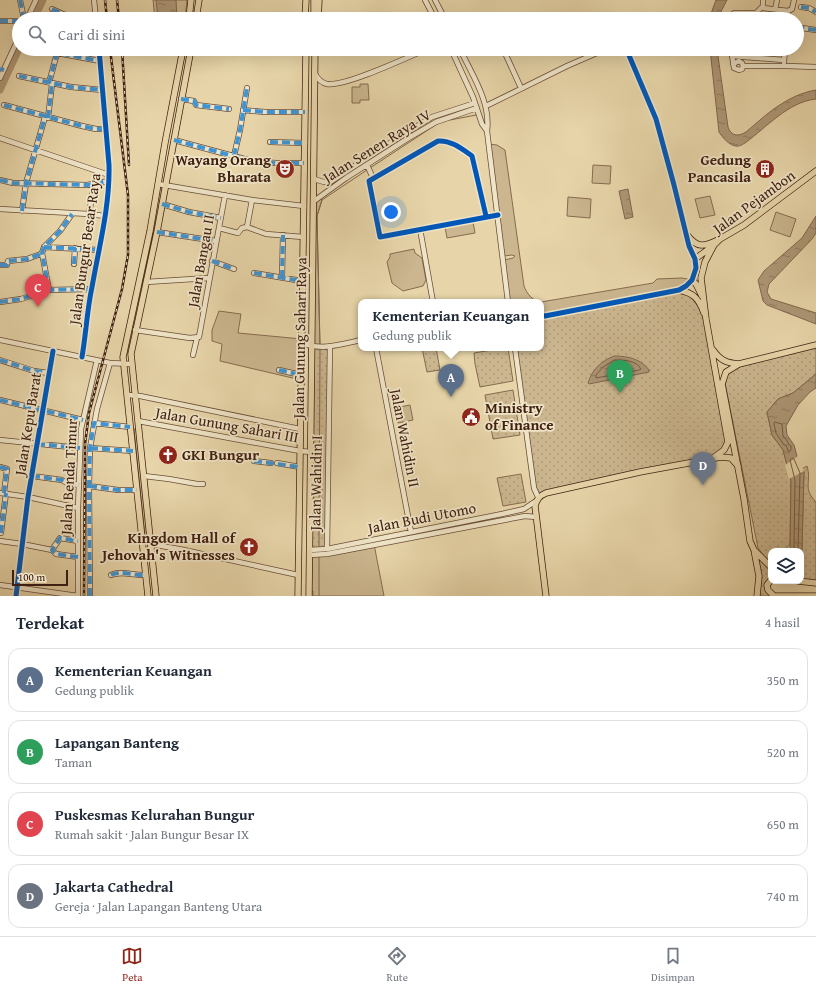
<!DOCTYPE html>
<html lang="id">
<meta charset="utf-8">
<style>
:root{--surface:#fff;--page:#f6f6f7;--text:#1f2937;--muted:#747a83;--line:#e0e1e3;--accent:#8f2418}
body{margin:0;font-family:"Gentium Book Plus",serif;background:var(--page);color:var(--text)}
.controls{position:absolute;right:12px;bottom:12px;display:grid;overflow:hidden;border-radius:8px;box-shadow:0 4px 16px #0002}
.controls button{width:36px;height:36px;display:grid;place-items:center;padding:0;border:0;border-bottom:1px solid var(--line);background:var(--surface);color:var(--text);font:20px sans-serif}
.scale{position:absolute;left:12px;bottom:10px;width:56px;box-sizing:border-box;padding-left:4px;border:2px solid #402012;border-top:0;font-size:11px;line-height:14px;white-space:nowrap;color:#402012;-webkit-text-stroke:3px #efe4c7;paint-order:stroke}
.you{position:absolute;left:391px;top:212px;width:14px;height:14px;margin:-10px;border:3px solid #fff;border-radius:50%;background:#1a73e8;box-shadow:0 0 0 6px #1a73e833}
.badge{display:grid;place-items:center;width:26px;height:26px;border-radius:50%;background:var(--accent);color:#fff;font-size:13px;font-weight:700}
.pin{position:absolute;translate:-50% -33px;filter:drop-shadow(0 1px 2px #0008)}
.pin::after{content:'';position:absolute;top:21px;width:14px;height:12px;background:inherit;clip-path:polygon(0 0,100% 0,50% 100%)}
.popup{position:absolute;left:358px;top:299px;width:186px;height:52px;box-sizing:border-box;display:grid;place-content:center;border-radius:8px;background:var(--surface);filter:drop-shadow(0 1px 3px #0005);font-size:13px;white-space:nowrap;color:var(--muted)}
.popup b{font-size:15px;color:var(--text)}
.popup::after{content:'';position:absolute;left:50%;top:100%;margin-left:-8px;border:8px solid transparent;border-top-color:var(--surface)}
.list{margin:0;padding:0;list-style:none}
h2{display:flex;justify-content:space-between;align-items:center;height:52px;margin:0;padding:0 16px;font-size:17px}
h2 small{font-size:13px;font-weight:400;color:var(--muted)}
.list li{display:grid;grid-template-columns:26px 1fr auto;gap:12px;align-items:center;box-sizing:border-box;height:64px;margin:0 8px 8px;padding:0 8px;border:1px solid var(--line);border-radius:12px}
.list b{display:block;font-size:15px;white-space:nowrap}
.list p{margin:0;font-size:13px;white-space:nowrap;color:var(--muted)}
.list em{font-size:13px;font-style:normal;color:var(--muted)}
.icon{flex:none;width:22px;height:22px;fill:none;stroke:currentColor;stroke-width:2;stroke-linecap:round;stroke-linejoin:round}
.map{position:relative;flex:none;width:816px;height:596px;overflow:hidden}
.search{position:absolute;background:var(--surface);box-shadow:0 4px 16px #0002;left:12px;right:12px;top:12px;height:44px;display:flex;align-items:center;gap:10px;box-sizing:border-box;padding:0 14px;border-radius:22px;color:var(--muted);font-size:15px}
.sheet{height:340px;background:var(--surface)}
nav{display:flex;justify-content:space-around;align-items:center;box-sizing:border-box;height:56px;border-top:1px solid var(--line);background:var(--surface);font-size:11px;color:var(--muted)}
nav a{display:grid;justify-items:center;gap:2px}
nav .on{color:var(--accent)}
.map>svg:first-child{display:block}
.green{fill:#cbb68f;stroke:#866b50}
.park{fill:url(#park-dots);stroke:#866b50}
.water{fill:url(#water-ripples);stroke:#82674e}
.pier{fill:#e7d5a9}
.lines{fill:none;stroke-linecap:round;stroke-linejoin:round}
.shore{stroke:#775c44;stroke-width:1}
.stream{stroke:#82674e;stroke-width:1}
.river{stroke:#ae9776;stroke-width:7}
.minor-casing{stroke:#6a4d38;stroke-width:6}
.major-casing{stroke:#402012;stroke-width:7}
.minor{stroke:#efe4c7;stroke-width:4.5}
.major{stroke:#e7d5a9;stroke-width:5.5}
.rail-casing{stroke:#402012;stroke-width:2.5}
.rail{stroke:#efe4c7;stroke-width:1;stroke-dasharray:3;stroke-linecap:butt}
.quiet{stroke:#3f94d3;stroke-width:4;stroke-dasharray:8 4;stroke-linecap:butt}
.cycleway-casing{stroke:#efe4c7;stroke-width:8}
.cycleway{stroke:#0057b8;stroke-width:5}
.labels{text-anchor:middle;stroke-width:3.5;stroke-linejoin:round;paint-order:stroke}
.street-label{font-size:15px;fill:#402012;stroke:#efe4c7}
.poi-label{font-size:15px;font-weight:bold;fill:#402012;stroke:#efe4c7;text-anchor:end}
</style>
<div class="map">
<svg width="816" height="596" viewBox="0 0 816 596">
<defs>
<pattern id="park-dots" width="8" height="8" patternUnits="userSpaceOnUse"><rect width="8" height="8" fill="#cbb68f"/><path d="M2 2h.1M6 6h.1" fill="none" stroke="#af9c7a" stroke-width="1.8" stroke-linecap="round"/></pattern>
<pattern id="water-ripples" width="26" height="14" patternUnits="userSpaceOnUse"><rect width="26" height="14" fill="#ae9776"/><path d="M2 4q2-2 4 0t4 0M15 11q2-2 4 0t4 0" fill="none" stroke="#8f7b5f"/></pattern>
</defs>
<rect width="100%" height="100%" fill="#e7d5a9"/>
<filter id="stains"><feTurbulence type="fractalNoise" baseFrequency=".005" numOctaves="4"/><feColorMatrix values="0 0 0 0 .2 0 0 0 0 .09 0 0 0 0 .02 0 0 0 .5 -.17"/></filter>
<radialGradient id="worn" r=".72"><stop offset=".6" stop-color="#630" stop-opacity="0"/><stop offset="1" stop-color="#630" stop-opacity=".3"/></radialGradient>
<!-- green -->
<path class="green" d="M153 0H187L185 19H155Z
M360 84H368L369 100H360V103H352V87H360Z
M489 144 497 145 505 150 524 286C527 294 532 300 540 302H508L504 260 513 258 515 256 512 255 504 256Z
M593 165 611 166 610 184 592 183Z
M160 187 163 188 144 286 141 285Z
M320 196 322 200 317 216 320 347 312 346 314 201Z
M710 196 715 215 700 218 695 199Z
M568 197 591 199 590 218 567 216Z
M776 212 796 219 790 237 770 230Z
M473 222 475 233 447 238 445 227Z
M414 249 415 253 422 258 426 280 423 286 403 291 392 283 387 262 390 257V254Z
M682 278 692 280 679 290 541 317V302L653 283 657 279Z
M219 311 241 314 238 333 302 339 301 380 220 361 222 344 212 341V330Z
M410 405 413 420 398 423 395 408Z
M134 429H136L148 537H145Z
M374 544 384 596H313V591H309V555Z"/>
<!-- park -->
<path class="park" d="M679 290 688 292 704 311 727 444 717 455 541 495 536 492 515 348H541V317L545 316Z
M312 346H330L327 549 309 550Z
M422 348H436L440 370 427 372Z
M503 348H508L513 381 480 387 475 364 474 353Z
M816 348V374L793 393 778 399 767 412 772 435 783 450 791 480 790 544 784 551H771V561L769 563 758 548 725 383 727 376 734 368Z
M513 390 520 435 493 439 485 395Z
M807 466C812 482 802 488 816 502V583L801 581 804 472 802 469Z
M521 474 526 502 503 506 497 478Z
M754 550 771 567V580L768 582 772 596H757L759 590Z"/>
<!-- water -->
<path class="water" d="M156 0H176L177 19H158Z
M716 0H727L717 19H709Z
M710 49H717L728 127C731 136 738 137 746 132 767 114 787 95 816 90V99C788 102 767 127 745 143 743 144 739 147 736 146 730 146 722 137 719 132Z
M628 189 633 217 625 219 619 191Z
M816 216V233L812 239 769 284 767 292 771 299 816 313V324L767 305 763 301 758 280 764 271 802 238Z
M614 356C628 356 641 359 649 370V372L589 384 588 383C592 370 601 361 614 356Z
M816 374V388L810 392 798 405 786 426 787 435 794 445 797 456 804 472 802 549 801 557V551H790L791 480 783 450 772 435 767 412 778 399 793 393Z"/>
<!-- pier -->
<path class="pier" d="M798 455 804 471 789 479 785 465 797 457Z"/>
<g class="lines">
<!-- shore -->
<path class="shore" d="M615 360C624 360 636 360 641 369L639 370 596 378V375L603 367Z
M775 422 782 424 783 436 788 442V444L791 446V450L790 451H788L786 445H784L776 433 774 424Z
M794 551 795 480 790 460 792 458 794 459 800 473 798 551"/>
<!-- stream -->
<path class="stream" d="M450 120 476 115
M370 168 437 124
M320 345 317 216 322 200 367 170
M319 547 320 349
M319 596V557"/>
<!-- river -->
<path class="river" d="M34 19 43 0
M0 90 19 49"/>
<defs>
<path id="minor" d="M20 0 24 19
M94 0 96 19
M425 0 435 19
M435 0 445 19
M763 0V8L788 11
M801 7 809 8 816 12
M52 9 74 19
M775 10 777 0
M27 19 36 0
M732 19V15L734 13H756L762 7
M787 19 788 11 792 9 794 0
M0 21H19
M797 31 802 28 816 30
M451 49 473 97 482 124 487 131
M460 49C472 75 491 102 487 131L508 302
M731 49 734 68 739 70 742 69 743 66
M505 53 521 88
M732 56 784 60
M784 62 785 49
M733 64 739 61 742 63 743 66
M743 66H787L816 67
M315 74C318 79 321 83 327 84 345 87 408 57 427 49
M19 76 71 87 102 90
M0 78 19 37
M49 83 57 53 100 61
M181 99 194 101 196 105 229 109
M4 105 82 126 96 129H105
M486 106 567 66 606 49
M243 110 265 112H305
M48 118 52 84
M0 138 109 175
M174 140 252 161 276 163H304
M270 142 305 143
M234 156 240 130 247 88
M367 165 373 178
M314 179 324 182H330L404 134 432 117 475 103
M0 180 13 183 87 185 109 181
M158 184 252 200 304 206
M314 201 346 178 407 139 436 122 477 108
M162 204 189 212 221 218
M0 209 89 214 105 216
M22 211 26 183 45 117
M89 214 94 184
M486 216 472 156C462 149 451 140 438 141L369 181 380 237 498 215
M247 227 252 200
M219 228 238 233 242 228 247 227 266 234 303 237
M420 229 433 302
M157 232 216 241
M44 247 99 250
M212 261 234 269
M74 264 75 248
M0 265H7L8 261 27 259 41 254
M254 273 302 281
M282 278 283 235
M146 282 209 278
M49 290 42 253 44 247 60 231 72 214
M0 302 21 299 49 290 91 289
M541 315 545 316 679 290 686 286 692 280 696 268 695 259 689 246 674 185 656 119 628 53 624 49
M135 330 190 338 199 337 225 195
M0 340 110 363 131 364
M302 343C320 351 342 344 361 340
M376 348 411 532
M515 348 534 488 538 497
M193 355 197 338
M82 357C86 334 87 310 92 287 99 247 110 206 109 165L99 49
M0 360 34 371 49 373
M279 370 301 375
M127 395 140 396 300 429
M0 400 83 420
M138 421 300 451 311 452
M94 423 130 427
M0 440 80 448
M90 448 133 451
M254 461 271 463
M277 463 300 467
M0 467 7 469 4 493
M32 476 62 480 67 483 79 485
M144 476 169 479 197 484H203
M89 486 118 490H137
M0 493 28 497 78 508
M1 533 6 493
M0 541 22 544 52 550 56 554 78 557
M151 544 184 550 298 575
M327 549 330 346
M52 550 60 538 78 541
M309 550 327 549 502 514 524 509 536 501
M309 555 327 554 525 516 536 517
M111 575C121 570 134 576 146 575
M0 585 78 596
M16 596 28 497 53 351
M78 596V508L81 429 97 360
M90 596 89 486 90 448 97 409 110 363"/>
<path id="major" d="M314 0V19
M189 19 191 0
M196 19 199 0
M305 19 306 0
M318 19 319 0
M687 235C697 248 704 247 718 240
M695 259 713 246
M692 280 696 284 702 296
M679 290C694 293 699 299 704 313
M713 350C720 360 726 363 739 364L816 345
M739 364 726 372 722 384 744 499 750 541 754 550 759 576 757 596
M713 458 724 450 728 442 706 319 701 278 705 262 714 245 720 239 744 225 816 171
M754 550 771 567
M771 580 767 585 768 590 774 596
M798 581 816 583
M148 596 123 357 150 231 165 143 183 49
M156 596 131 354 157 232 191 49
M298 596 306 49
M309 596 315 49
M546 596 535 506C537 499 539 496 546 493L640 472 721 457 731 458 738 466
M772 596H816"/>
</defs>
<!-- minor casing -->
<use href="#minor" class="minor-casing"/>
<!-- major casing -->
<use href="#major" class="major-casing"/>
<!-- minor -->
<use href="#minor" class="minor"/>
<!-- major -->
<use href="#major" class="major"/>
<defs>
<path id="rail" d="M105 0 107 19
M117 0 119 19
M122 49 129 165
M84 596 85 444 89 413 122 289 128 255V195L110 49"/>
</defs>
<!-- rail casing -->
<use href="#rail" class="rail-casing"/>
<!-- rail -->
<use href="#rail" class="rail"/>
<!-- quiet -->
<path class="quiet" d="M20 0 24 19
M801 7 809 8 816 12
M52 9 74 19
M0 21H19
M797 31 802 28 816 30
M0 69 4 70
M19 76 71 87 102 90
M49 83 57 53 100 61
M181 99 194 101 196 105 229 109
M4 105 82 126 96 129H105
M243 110 265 112H305
M48 118 52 84
M174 140 252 161 276 163H304
M270 142 305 143
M234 156 240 130 247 88
M0 180 13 183 87 185 109 181
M162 204 189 212 221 218
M22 211 26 183 45 117
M89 214 94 184
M157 232 216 241
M44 247 99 250
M212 261 234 269
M74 264 75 248
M0 265H7L8 261 27 259 41 254
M254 273 302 281
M282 278 283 235
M49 290 42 253 44 247 60 231 72 214
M0 302 21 299 49 290 91 289
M0 360 34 371 49 373
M279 370 301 375
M0 400 83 420
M37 444 80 448
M90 448 133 451
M254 461 300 467
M0 467 7 469 4 493
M32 476 62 480 67 483 79 485
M89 486 118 490H137
M1 533 6 493
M78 557 56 554 52 550 60 538 78 541
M111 575C121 570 134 576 146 575
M90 596 89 486 90 448 94 423 130 427"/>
<defs>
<path id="cycleway" d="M486 216 472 156C462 149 451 140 438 141L369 181 380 237 498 215
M541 315 545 316 679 290 686 286 692 280 696 268 695 259 689 246 674 185 656 119 628 53 624 49
M82 357C86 334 87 310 92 287 99 247 110 206 109 165L99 49
M16 596 28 497 53 351"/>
</defs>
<!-- cycleway casing -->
<use href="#cycleway" class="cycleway-casing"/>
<!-- cycleway -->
<use href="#cycleway" class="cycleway"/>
</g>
<!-- icons -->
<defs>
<symbol id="theatre-disc" viewBox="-11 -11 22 22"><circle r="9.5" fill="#8f2418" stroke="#efe4c7"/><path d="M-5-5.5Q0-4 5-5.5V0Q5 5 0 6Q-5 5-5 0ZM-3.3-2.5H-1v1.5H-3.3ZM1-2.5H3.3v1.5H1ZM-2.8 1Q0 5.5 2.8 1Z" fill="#fff"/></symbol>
<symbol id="building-disc" viewBox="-11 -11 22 22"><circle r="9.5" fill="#8f2418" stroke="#efe4c7"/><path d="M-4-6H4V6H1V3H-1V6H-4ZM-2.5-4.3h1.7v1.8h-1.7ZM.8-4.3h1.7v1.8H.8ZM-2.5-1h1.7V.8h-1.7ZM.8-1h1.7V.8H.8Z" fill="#fff"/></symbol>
<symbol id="civic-disc" viewBox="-11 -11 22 22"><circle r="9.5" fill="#8f2418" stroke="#efe4c7"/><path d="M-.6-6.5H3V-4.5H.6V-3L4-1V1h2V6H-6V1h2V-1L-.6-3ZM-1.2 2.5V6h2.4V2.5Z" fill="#fff"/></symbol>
<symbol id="church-disc" viewBox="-11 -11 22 22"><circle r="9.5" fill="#8f2418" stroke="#efe4c7"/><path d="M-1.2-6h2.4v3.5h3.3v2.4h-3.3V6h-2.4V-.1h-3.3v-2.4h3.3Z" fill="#fff"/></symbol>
</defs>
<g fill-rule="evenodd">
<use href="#theatre-disc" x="274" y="158" width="22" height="22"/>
<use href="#building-disc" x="754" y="158" width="22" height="22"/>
<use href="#civic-disc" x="460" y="406" width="22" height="22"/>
<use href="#church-disc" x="157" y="444" width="22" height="22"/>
<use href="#church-disc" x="238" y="536" width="22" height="22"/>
</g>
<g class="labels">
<!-- street labels -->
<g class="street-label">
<text transform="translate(377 146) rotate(-32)" y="5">Jalan Senen Raya IV</text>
<text transform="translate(754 202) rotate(-36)" y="5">Jalan Pejambon</text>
<text transform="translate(85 249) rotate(-82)" y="5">Jalan Bungur Besar Raya</text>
<text transform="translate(201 261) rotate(-80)" y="5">Jalan Bangau II</text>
<text transform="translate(300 338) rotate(-89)" y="5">Jalan Gunung Sahari Raya</text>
<text transform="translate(28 424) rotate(-81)" y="5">Jalan Kepu Barat</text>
<text transform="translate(227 425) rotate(10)" y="5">Jalan Gunung Sahari III</text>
<text transform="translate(405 438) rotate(79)" y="5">Jalan Wahidin II</text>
<text transform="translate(69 477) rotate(-87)" y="5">Jalan Benda Timur</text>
<text transform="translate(316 483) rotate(-89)" y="5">Jalan Wahidin I</text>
<text transform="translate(422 518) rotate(-11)" y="5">Jalan Budi Utomo</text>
</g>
<!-- poi labels -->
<g class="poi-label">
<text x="271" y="165">Wayang Orang<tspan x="271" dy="17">Bharata</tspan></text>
<text x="751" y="165">Gedung<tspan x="751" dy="17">Pancasila</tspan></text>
<text x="485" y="413" text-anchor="start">Ministry<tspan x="485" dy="17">of Finance</tspan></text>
<text x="182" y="460" text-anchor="start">GKI Bungur</text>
<text x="235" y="543">Kingdom Hall of<tspan x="235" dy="17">Jehovah's Witnesses</tspan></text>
</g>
</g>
<rect width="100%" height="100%" filter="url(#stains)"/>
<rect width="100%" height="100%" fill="url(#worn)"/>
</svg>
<div class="controls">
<button><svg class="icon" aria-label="layers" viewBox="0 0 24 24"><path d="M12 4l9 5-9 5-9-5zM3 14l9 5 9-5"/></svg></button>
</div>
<div class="scale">100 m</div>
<div class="you"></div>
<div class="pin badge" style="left:451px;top:397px;background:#5c6f8a">A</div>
<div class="popup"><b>Kementerian Keuangan</b>Gedung publik</div>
<div class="pin badge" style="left:620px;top:393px;background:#2e9e5b">B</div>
<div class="pin badge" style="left:38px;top:307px;background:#e0444e">C</div>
<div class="pin badge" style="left:703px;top:485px;background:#6b7280">D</div>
<div class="search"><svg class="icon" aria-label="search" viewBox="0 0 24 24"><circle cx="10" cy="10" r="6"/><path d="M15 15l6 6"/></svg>Cari di sini</div>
</div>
<section class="sheet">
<h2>Terdekat<small>4 hasil</small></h2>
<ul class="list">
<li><span class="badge" style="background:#5c6f8a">A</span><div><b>Kementerian Keuangan</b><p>Gedung publik</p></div><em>350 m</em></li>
<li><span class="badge" style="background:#2e9e5b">B</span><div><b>Lapangan Banteng</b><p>Taman</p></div><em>520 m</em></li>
<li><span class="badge" style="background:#e0444e">C</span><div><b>Puskesmas Kelurahan Bungur</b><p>Rumah sakit · Jalan Bungur Besar IX</p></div><em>650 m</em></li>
<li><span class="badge" style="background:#6b7280">D</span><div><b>Jakarta Cathedral</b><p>Gereja · Jalan Lapangan Banteng Utara</p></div><em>740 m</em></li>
</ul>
</section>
<nav>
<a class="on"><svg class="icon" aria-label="map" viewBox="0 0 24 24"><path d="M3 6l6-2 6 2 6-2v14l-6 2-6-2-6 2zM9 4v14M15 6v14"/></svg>Peta</a>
<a><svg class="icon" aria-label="directions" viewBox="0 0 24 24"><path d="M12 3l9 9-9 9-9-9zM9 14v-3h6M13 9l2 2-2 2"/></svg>Rute</a>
<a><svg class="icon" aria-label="saved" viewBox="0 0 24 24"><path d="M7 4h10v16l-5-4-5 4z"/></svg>Disimpan</a>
</nav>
